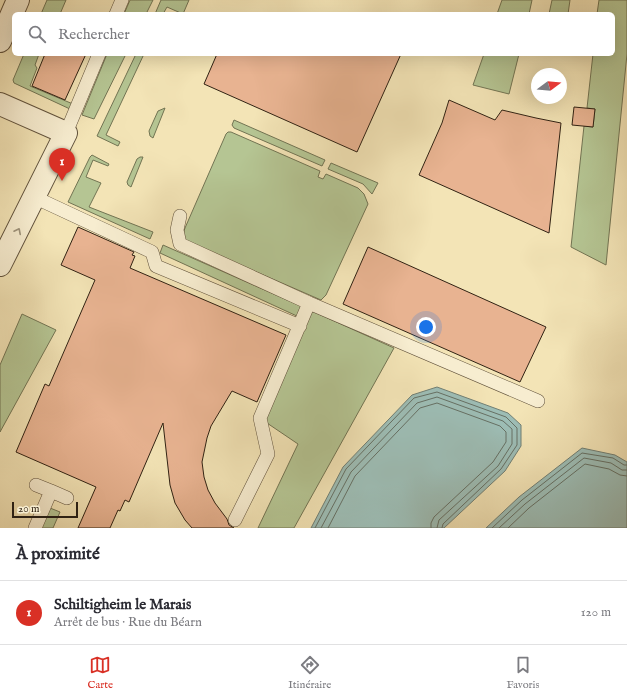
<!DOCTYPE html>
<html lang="fr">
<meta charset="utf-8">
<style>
:root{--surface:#fff;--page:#f7f7f7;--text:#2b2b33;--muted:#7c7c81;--line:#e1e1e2;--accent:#d93025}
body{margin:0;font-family:"IM FELL English",serif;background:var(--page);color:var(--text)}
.compass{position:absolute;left:531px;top:68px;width:36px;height:36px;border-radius:50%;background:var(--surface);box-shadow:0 4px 16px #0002;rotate:74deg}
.scale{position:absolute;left:12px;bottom:10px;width:66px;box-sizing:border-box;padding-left:4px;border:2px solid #302213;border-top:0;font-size:11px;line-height:14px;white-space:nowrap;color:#302213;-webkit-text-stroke:3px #f7edd0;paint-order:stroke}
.you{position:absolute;left:426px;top:327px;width:14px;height:14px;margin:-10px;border:3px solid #fff;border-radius:50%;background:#1a73e8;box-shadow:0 0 0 6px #1a73e833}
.badge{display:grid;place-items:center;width:26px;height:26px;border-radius:50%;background:var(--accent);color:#fff;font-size:13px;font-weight:700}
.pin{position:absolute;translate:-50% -33px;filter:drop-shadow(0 1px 2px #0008)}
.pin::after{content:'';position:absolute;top:21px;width:14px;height:12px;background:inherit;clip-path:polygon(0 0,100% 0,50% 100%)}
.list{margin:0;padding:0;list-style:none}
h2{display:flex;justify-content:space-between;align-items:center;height:52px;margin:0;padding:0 16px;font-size:17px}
h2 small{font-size:13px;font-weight:400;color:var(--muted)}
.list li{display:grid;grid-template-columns:26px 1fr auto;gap:12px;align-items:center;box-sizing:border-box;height:64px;padding:0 16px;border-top:1px solid var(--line)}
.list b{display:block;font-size:15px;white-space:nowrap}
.list p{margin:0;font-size:13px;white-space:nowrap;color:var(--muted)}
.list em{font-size:13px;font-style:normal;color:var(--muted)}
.icon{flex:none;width:22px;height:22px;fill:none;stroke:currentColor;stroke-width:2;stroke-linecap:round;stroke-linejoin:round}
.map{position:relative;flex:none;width:627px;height:528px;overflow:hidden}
.search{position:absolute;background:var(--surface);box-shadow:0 4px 16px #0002;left:12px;right:12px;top:12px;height:44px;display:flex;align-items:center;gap:10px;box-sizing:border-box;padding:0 14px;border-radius:6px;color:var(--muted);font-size:15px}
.sheet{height:116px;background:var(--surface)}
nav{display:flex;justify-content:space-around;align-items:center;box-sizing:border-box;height:56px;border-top:1px solid var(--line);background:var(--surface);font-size:11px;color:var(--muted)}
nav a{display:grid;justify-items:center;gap:2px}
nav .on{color:var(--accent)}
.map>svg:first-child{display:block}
.green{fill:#b5c593;stroke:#727453}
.water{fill:#9dbdb5;stroke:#717f74}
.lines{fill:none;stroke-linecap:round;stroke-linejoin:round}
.shore{stroke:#667064;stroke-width:1}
.building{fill:#e8b391;stroke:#302213}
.lane-casing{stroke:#61523c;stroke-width:14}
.street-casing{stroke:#61523c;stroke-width:24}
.lane{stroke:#f7edd0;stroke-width:13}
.street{stroke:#f7edd0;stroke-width:22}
.oneway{stroke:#9d927b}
</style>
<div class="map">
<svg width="627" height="528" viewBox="0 0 627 528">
<rect width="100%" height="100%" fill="#f3e4b6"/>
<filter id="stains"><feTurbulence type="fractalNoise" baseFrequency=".005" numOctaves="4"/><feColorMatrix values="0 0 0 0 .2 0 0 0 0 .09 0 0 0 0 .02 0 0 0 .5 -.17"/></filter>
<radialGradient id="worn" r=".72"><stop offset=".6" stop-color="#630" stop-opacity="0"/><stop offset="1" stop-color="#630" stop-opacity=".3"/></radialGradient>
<!-- green -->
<path class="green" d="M47 0H66L60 14H41Z
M130 0H153L146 14H124Z
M161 0H189L183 14 167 7 163 14H155Z
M502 0H532L529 14H497Z
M552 0H570L568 14H549Z
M599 0H627V54L606 265 571 247 584 126 593 127 595 109 587 108 593 54H613V14H597Z
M24 54H39L35 65 37 68 30 86 73 104 70 109 14 83 13 80Z
M107 54H126L94 119 82 115Z
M136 54H144L106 135 120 142 118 146 97 136Z
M484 54H519L509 94 473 85Z
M165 108 153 138 150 136 149 131 158 111Z
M234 120 325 160 322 166 234 128 232 125Z
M228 132H231L320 171 318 177 323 179 326 174 358 188 364 194 368 204 326 295 321 300 185 241 183 234 185 228 226 134Z
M92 155 109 164 108 166 93 160 86 177 101 183 89 207 153 232 150 239 68 202 90 157Z
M140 157H143L131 187 128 185 127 182 137 159Z
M331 163 378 183 372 194 363 184 328 169Z
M163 245 303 307 299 317 160 253Z
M312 311 394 348 294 528H258L298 444 264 421Z
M22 314 56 330 0 432V365Z
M50 508 60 512 53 528H41Z"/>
<!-- water -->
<path class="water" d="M437 387 508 413 521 425V446L505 471 444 528H311L343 467 412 395Z
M582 448 615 455 627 462V528H486L519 497Z"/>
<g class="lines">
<!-- shore -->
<path class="shore" d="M315 528 346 469 414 398 437 392 506 417 517 428V445L501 469 443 524 442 528
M321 528 351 472 417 403 437 397 503 421 512 429V444L498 466 439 520 437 528
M328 528 355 476 420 408 437 403 500 426 506 432V442L493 462 434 517 431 523V528
M492 528 522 500 582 453 613 458 624 465H627
M499 528 525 504 584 458 611 463 622 470H627
M508 528 529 508 585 464 609 469 620 475 627 476"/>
</g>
<!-- building -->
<path class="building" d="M45 54H86L65 100 32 86Z
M217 54H401L357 152 204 84Z
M449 100 495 120 502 110 536 118 561 123 549 233 419 175 442 123Z
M574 107 595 109 593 127 572 125Z
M78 227 134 252 132 255 135 256 130 268 286 335 257 402 232 391 211 426 207 438 202 462 204 477 208 490 215 503 227 519 229 525 234 528H192L185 520 175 503 170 485 163 423 129 502 125 500 120 511 118 510 110 528H78L96 487 16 452 45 384 49 386 95 280 61 265Z
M368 247 546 327 520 382 343 304Z"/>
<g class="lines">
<defs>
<path id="lane" d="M116 14 122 0
M66 133 99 54
M34 197 152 252 156 266 300 326
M180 216 177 230 180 244 309 303 260 418 268 454 235 520
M309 303 538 401
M51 491 67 498
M35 528 51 491 36 485"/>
<path id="street" d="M0 41 18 0
M0 104 66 133 0 265"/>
</defs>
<!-- lane casing -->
<use href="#lane" class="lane-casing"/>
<!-- street casing -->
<use href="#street" class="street-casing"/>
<!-- lane -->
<use href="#lane" class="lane"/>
<!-- street -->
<use href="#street" class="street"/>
</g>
<!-- one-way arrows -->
<defs><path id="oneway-chevron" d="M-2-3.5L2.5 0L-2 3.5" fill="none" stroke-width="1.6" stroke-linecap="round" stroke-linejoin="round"/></defs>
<use class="oneway" href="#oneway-chevron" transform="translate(18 231) rotate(-63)"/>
<rect width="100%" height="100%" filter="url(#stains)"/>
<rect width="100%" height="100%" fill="url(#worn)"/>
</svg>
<svg class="compass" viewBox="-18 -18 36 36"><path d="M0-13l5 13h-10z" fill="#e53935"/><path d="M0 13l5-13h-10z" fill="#7c7c81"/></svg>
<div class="scale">20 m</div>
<div class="you"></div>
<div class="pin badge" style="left:62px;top:181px">1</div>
<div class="search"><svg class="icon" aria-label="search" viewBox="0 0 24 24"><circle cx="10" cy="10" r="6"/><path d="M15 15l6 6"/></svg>Rechercher</div>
</div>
<section class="sheet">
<h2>À proximité<small></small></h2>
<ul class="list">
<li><span class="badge">1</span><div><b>Schiltigheim le Marais</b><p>Arrêt de bus · Rue du Béarn</p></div><em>120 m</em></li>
</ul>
</section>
<nav>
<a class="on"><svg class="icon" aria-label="map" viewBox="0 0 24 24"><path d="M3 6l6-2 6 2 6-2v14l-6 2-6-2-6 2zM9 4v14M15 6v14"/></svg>Carte</a>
<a><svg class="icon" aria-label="directions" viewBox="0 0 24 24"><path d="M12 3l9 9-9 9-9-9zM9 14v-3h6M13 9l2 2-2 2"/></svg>Itinéraire</a>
<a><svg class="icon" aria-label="saved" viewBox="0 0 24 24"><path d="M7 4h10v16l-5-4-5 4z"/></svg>Favoris</a>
</nav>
